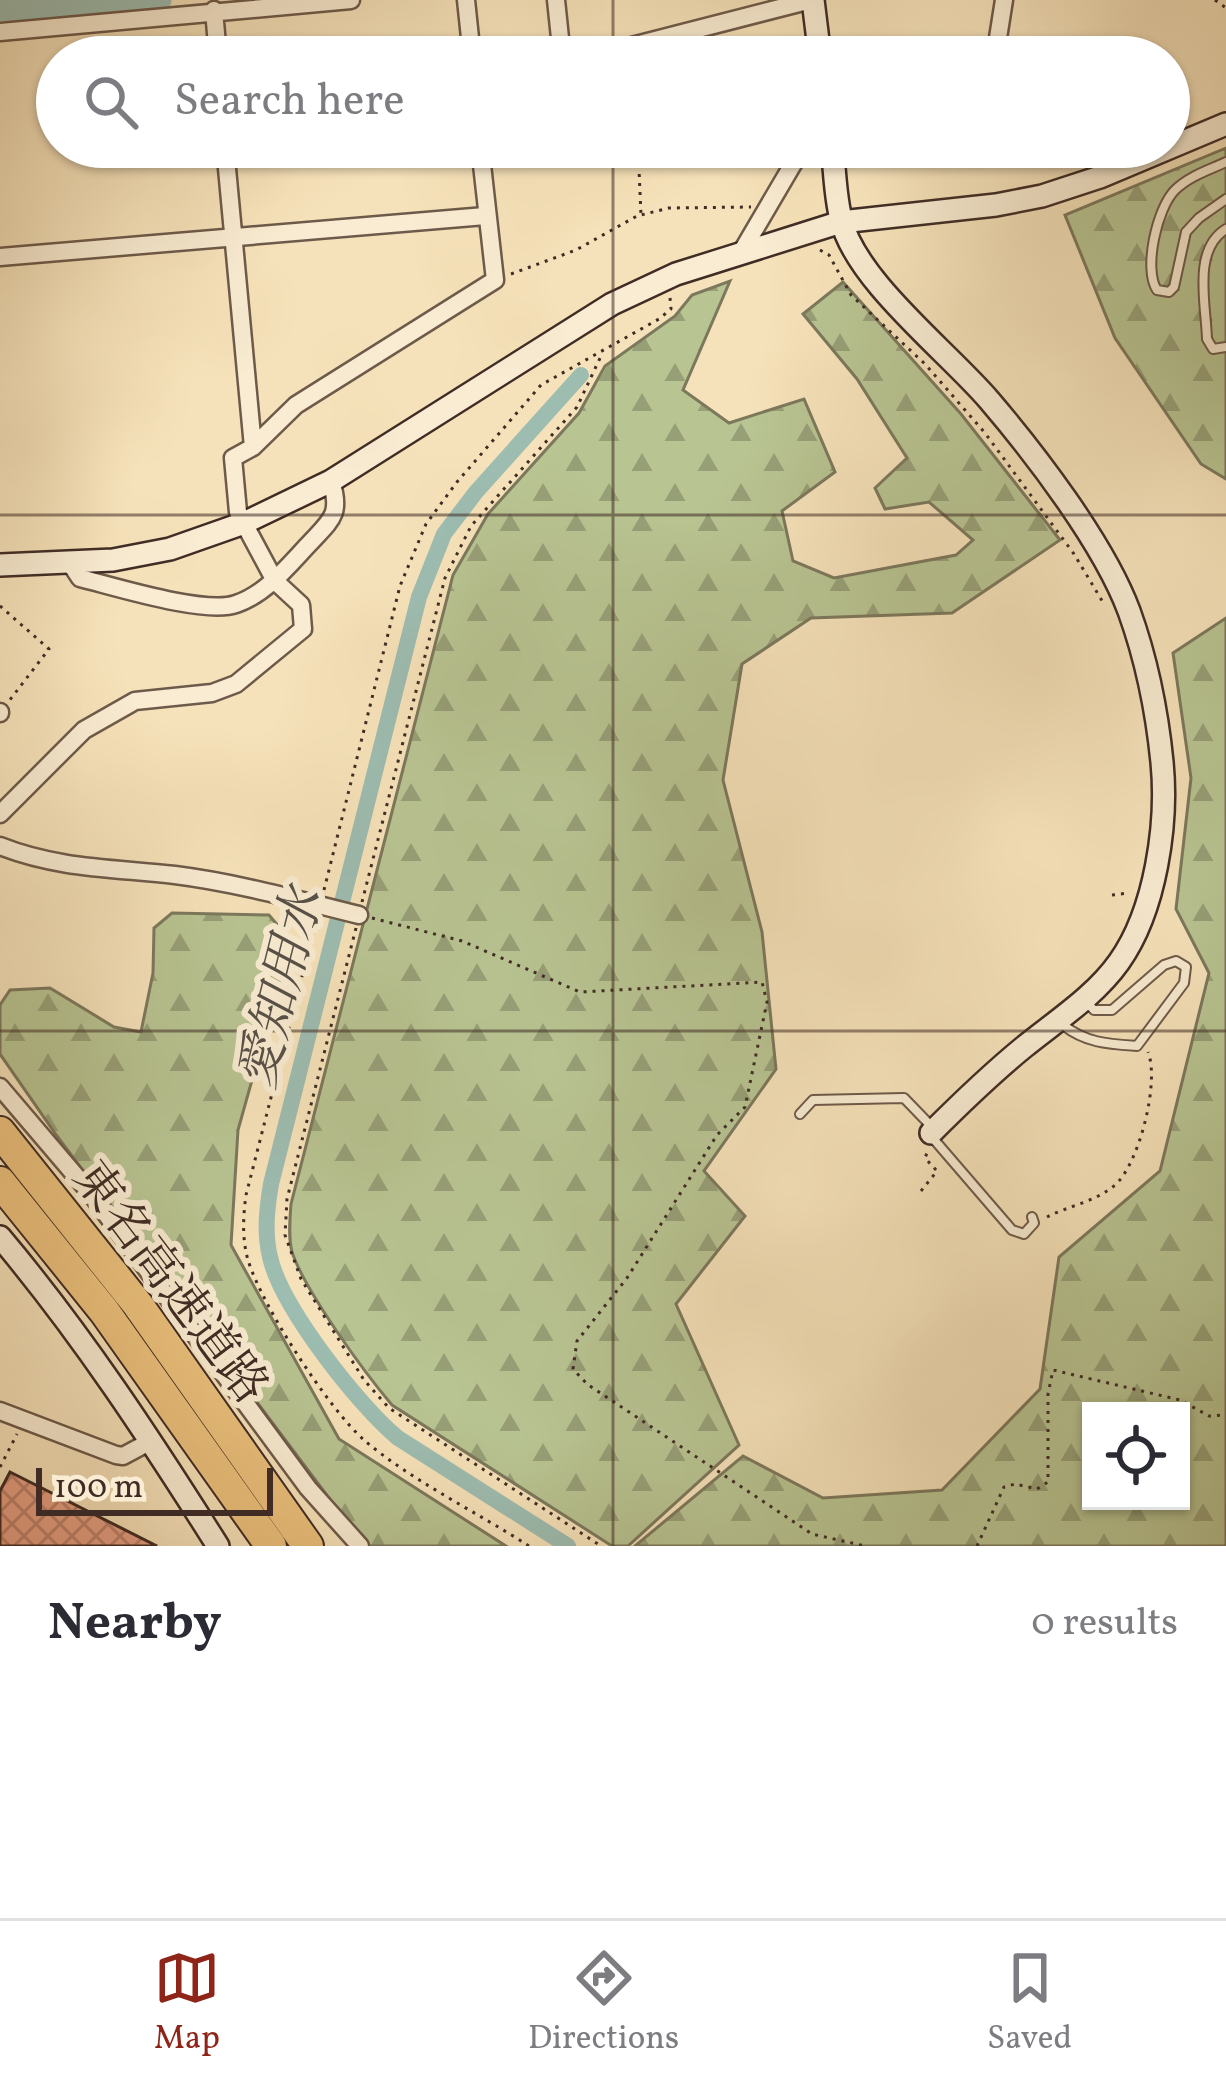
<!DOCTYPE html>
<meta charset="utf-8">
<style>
:root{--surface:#fff;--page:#f7f7f7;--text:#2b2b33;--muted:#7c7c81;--line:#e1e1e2;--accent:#8f2418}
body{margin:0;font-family:Vollkorn,"Noto Serif JP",serif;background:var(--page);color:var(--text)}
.controls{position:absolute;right:36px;bottom:36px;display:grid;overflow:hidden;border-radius:0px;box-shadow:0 3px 9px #0004}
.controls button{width:108px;height:108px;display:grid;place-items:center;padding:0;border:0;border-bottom:3px solid var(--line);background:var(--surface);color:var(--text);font:60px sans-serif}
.scale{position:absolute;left:36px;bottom:30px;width:237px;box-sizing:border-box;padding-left:12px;border:6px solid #402c25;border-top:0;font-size:33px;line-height:42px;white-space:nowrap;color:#402c25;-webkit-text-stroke:9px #f9ecd2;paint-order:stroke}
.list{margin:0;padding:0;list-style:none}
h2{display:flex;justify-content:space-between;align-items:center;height:156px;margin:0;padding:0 48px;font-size:51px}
h2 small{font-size:39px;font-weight:400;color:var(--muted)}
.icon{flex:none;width:66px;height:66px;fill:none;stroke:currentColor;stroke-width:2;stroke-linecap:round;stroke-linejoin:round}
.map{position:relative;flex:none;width:1226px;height:1546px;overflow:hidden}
.search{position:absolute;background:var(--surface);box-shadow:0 3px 9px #0004;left:36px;right:36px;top:36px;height:132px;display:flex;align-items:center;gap:30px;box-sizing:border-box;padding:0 42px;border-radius:66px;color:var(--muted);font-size:45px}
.sheet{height:372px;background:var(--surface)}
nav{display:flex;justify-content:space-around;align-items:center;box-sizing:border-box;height:168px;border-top:3px solid var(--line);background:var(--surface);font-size:33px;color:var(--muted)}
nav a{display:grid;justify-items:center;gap:6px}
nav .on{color:var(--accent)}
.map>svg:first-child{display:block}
.forest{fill:url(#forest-firs);stroke:#7c785c;stroke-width:3;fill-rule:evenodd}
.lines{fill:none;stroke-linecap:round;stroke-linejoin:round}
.canal{stroke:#9dbdb1;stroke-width:16}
.river{stroke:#9dbdb1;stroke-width:27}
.building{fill:url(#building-cross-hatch);stroke:#402c25;stroke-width:3}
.lane-casing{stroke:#6e5a4a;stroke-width:12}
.street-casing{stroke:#6e5a4a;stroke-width:21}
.secondary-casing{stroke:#402c25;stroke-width:26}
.highway-casing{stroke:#402c25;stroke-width:34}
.path{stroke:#402c25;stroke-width:3;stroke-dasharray:3 6;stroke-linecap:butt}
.lane{stroke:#f9ecd2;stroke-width:8}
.street{stroke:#f9ecd2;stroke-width:16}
.secondary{stroke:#f9ecd2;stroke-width:21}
.highway{stroke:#ebc17d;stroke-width:30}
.grid{fill:none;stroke:#402c25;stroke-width:3;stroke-opacity:0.55}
.labels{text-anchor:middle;stroke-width:12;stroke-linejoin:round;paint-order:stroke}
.street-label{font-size:48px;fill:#402c25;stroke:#f9ecd2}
.water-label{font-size:51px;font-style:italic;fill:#575048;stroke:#f9ecd2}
</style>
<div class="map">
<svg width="1226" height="1546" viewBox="0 0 1226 1546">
<defs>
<pattern id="forest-firs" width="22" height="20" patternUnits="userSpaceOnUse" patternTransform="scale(3)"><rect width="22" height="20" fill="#b8c492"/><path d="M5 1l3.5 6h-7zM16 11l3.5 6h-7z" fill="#979f77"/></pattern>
<pattern id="building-cross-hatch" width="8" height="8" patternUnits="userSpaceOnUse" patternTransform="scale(3)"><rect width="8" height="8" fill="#e59f83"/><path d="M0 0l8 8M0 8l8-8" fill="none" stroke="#bb826b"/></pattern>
</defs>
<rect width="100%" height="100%" fill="#f6e2ba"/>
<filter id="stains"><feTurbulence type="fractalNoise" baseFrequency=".00167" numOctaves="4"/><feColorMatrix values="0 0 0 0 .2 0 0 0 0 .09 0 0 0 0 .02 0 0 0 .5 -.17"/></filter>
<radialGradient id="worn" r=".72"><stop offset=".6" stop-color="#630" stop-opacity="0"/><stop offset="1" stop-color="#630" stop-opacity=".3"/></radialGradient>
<!-- forest -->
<path class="forest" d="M1226 148V479L1201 464 1115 338 1065 215Z
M730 281 683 390 729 423 804 399 835 472 782 511 793 561 834 578 956 555 973 540 929 502 885 509 875 488 907 458 857 379 803 314 843 282 961 414 1060 540 952 613 811 618 742 664 723 780 762 932 776 1069 704 1171 745 1216 676 1304 739 1445 628 1546H612L392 1405C364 1372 305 1291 292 1252 288 1237 290 1219 291 1204L453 575 488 514 579 413 605 366 675 316 692 295Z
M1226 618V1546H635L743 1456 823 1498 942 1490 1040 1389 1059 1257 1160 1171 1209 973 1176 909 1191 778 1173 653ZM1181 1411V1501H1091V1411Z
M172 913 269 915 291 941 238 1130 231 1245 339 1439 506 1546H365L57 1136 0 1054V1005L10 990 50 988 114 1027 141 1032 153 973 154 928Z"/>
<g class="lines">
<!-- canal -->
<path class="canal" d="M568 1546 398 1438C359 1406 281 1307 270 1257 264 1232 267 1208 271 1184L419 597 444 534 476 492 581 375"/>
<!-- river -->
<path class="river" d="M0 8 158 0"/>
</g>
<!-- building -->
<path class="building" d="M10 1472 157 1546H0V1491Z"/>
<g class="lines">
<defs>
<path id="lane" d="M1226 162C1209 170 1189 176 1175 190 1157 208 1143 269 1157 290L1169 292 1174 287 1186 232 1199 218 1226 199
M1226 229C1192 250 1206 304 1207 339L1213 349 1226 347
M1063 1025C1086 1043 1108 1044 1137 1046L1184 983 1186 967 1176 961 1164 965 1112 1010H1094L1086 1002
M800 1114 813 1100 904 1098 934 1129
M931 1136 1012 1230 1024 1234 1034 1223 1032 1217"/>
<path id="street" d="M466 0 472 57
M556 0 562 57
M214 10 218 57
M0 32 351 0
M589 57 811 0
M995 57 1004 0
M225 147 253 447
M742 251 803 147
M0 257 485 216
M70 563 80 578C113 586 205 615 236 604 266 594 288 566 308 545 331 520 342 515 331 481
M0 713V712
M0 814 84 730 135 701 212 693 236 684 303 629 301 605 275 581 238 512 233 458 253 447 296 405 495 280 480 147
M0 846C58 869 114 868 175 875 238 883 298 900 359 915
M0 1087 92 1195 308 1488 360 1546
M0 1411 116 1455 123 1456 151 1441"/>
<path id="secondary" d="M813 0 820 57
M832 147C835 171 835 196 841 219 855 280 947 351 989 400 1036 455 1104 544 1129 611 1146 658 1157 712 1162 762 1168 823 1156 910 1119 962 1095 996 1056 1021 1024 1047 991 1074 961 1103 931 1133
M0 565 113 560 170 549 244 523 331 481 612 304 676 274 841 222 996 205 1042 196 1100 177 1226 124
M0 1237C81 1333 151 1440 218 1546"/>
<path id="highway" d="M0 1132 138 1305 308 1546
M0 1182 104 1311 271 1546"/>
</defs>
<!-- lane casing -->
<use href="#lane" class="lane-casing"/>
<!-- street casing -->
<use href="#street" class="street-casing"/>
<!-- secondary casing -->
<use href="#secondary" class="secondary-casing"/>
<!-- highway casing -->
<use href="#highway" class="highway-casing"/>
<!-- path -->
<path class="path" d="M1215 0 1226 8
M638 147 641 215
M896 147 925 157 972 147
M820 250 829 255 851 295 925 364 985 433 1074 554 1104 604
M511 274 576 250 637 216 669 208 751 207
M0 606 49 649 9 701
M324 890 400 586 426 524 457 482 541 385 659 319 671 309 670 298
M1112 895 1129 893
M362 902 445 578 471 526 577 407 601 356
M372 918 462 941 580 992 762 982 767 1002 745 1107 717 1135 627 1278 577 1341 573 1369 587 1384 812 1534 865 1546
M316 922 246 1195C243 1217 242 1239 248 1260 262 1306 328 1408 364 1440 409 1479 478 1513 529 1546
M356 928 287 1199 285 1235 301 1279 364 1380 389 1408 601 1546
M921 1191 937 1171 925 1158 927 1153
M1047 1217C1068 1206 1095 1202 1115 1185 1139 1164 1160 1082 1148 1052
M0 1467 17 1434
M977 1546 1004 1487 1015 1484 1037 1489 1048 1482V1394L1053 1370 1180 1400 1209 1416 1226 1415"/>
<!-- lane -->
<use href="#lane" class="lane"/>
<!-- street -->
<use href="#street" class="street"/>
<!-- secondary -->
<use href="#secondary" class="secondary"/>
<!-- highway -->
<use href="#highway" class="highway"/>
</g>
<!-- grid -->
<path class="grid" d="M613 0V57M613 147V1546M0 515H1226M0 1031H1226"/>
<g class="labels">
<!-- street labels -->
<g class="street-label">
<text transform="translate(172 1281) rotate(53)" y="17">東名高速道路</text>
</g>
<!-- water labels -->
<g class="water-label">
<text transform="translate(279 988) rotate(-76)" y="18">愛知用水</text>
</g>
</g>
<rect width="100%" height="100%" filter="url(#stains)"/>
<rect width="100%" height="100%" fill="url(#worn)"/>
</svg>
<div class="controls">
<button><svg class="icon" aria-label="locate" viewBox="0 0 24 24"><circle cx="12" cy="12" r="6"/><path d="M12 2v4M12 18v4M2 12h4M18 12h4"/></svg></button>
</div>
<div class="scale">100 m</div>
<div class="search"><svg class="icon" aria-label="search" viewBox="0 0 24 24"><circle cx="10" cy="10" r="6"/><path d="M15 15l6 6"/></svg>Search here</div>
</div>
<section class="sheet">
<h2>Nearby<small>0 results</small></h2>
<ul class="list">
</ul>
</section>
<nav>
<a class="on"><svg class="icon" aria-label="map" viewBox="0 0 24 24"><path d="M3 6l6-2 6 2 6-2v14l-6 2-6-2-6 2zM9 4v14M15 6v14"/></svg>Map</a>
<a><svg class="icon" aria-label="directions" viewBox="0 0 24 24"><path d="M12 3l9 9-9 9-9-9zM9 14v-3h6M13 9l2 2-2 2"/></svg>Directions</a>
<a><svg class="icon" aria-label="saved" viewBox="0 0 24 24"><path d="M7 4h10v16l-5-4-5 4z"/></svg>Saved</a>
</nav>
